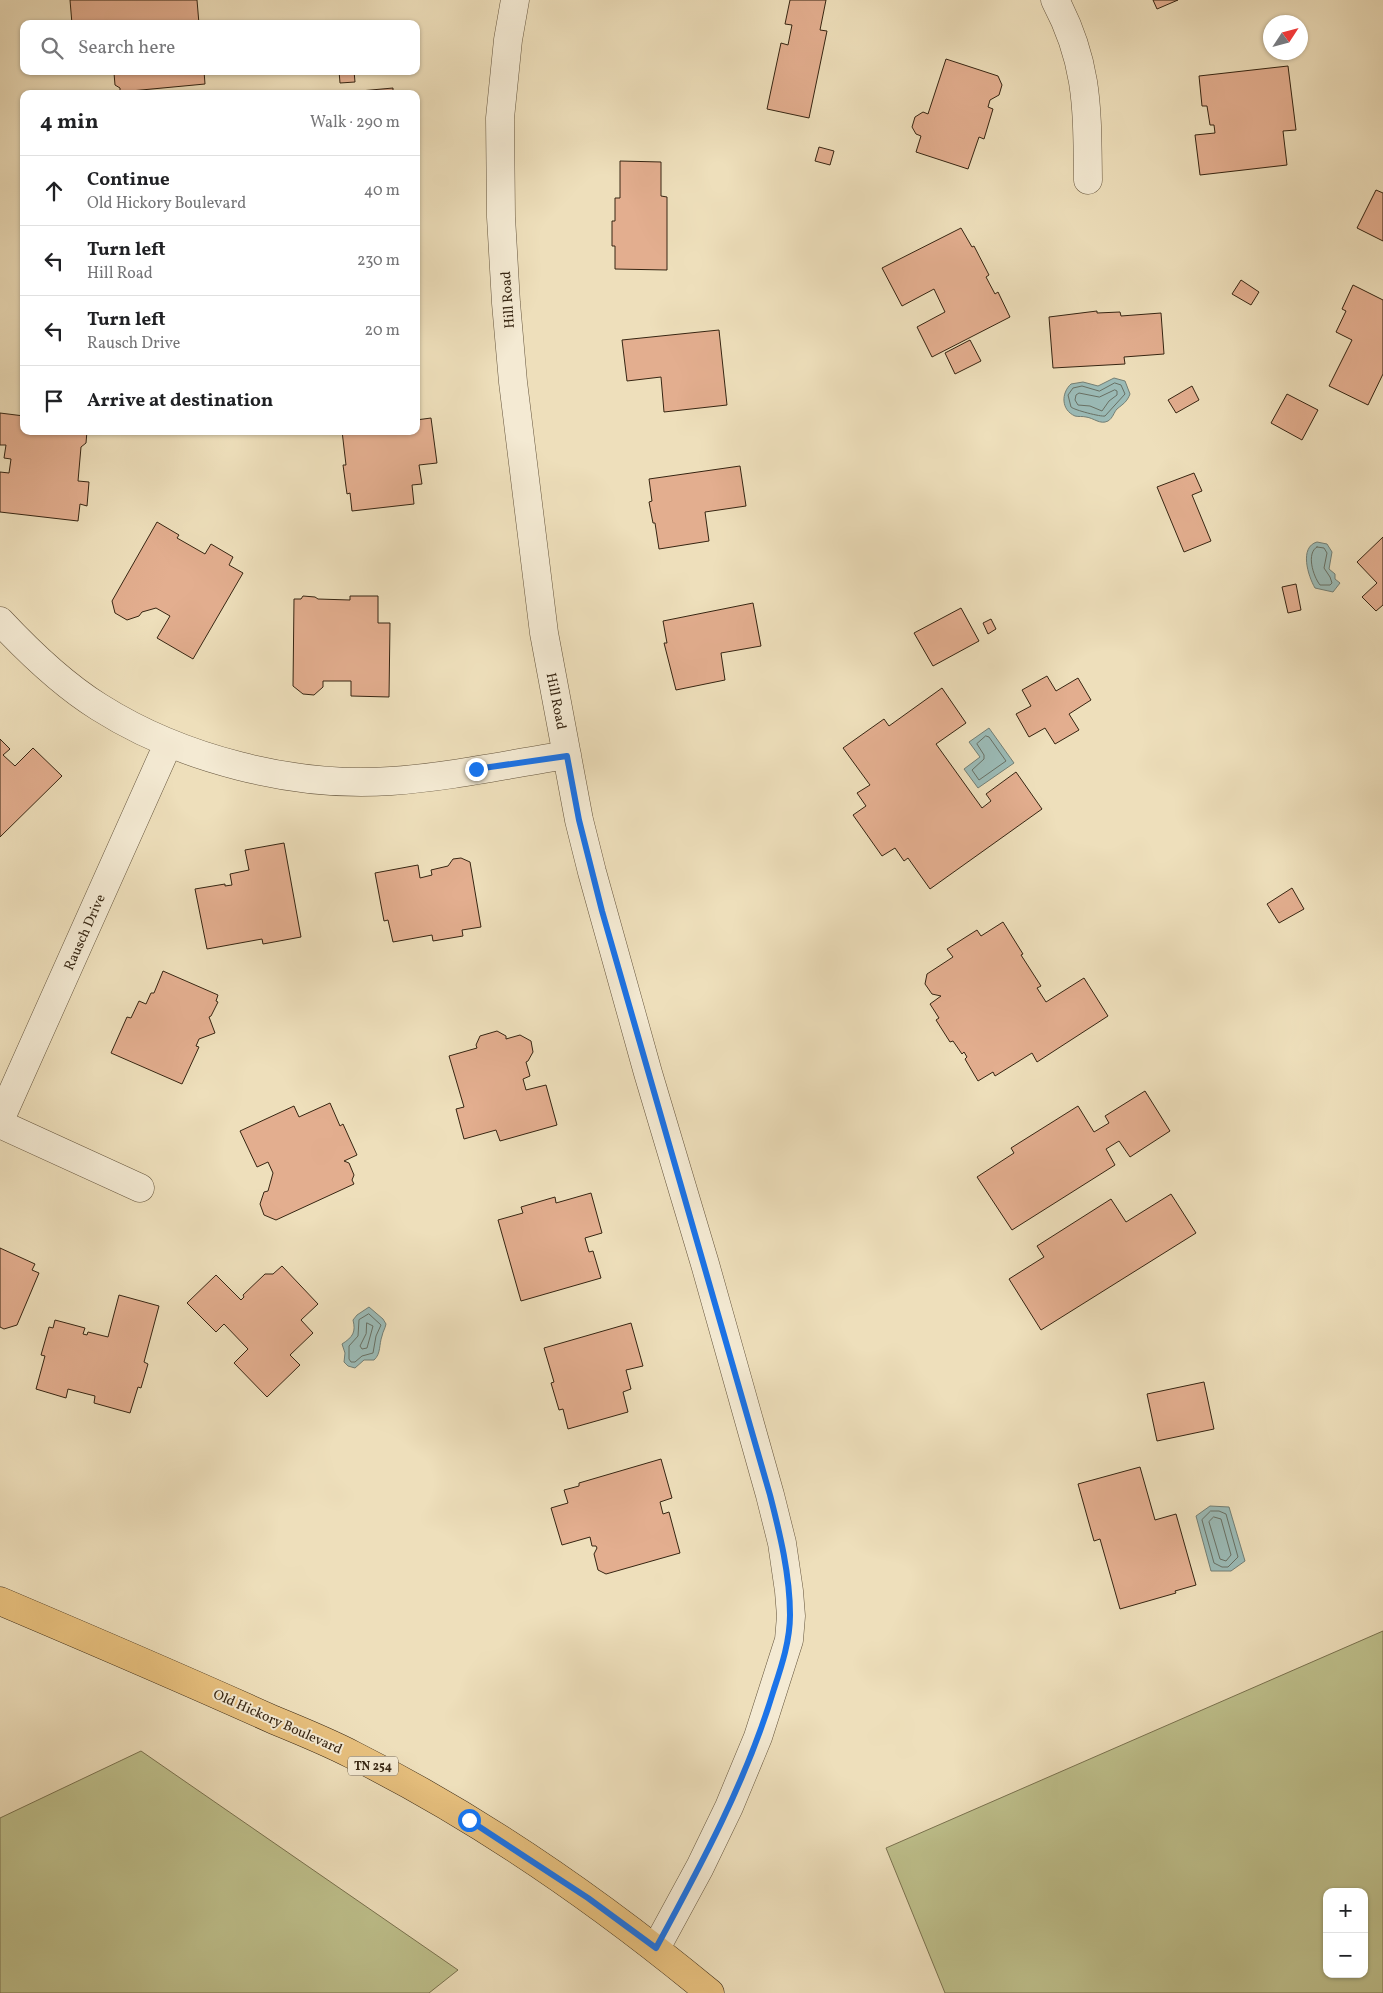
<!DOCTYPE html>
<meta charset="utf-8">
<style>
:root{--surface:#fff;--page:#f6f6f6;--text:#202124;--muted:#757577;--line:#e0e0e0}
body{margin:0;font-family:Vollkorn,serif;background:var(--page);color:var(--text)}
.controls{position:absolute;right:15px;bottom:15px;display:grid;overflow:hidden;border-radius:10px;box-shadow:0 1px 4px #0004}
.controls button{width:45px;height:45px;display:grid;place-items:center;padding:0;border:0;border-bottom:1px solid var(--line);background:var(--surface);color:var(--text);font:25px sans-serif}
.compass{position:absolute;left:1263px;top:15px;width:45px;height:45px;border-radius:50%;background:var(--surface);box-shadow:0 1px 4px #0004;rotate:54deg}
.stop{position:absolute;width:15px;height:15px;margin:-11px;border:4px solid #1a73e8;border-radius:50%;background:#fff}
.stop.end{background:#1a73e8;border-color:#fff;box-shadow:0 1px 5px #0008}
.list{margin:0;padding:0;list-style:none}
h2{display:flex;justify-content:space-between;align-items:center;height:65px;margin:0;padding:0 20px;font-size:21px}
h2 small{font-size:16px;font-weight:400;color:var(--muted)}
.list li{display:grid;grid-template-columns:32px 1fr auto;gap:15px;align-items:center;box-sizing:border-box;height:70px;padding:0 20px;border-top:1px solid var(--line)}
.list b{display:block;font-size:19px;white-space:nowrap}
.list p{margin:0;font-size:16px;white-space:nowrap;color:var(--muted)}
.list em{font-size:16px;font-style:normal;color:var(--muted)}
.icon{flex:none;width:28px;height:28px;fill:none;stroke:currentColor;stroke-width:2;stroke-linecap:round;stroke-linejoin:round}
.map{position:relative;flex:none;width:1383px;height:1993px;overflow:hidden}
.search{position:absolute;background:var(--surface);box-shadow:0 1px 4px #0004;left:20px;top:20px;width:400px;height:55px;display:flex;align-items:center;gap:12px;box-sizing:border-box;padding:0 18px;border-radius:10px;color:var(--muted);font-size:19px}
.panel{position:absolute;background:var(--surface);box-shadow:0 1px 4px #0004;left:20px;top:90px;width:400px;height:345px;border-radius:10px}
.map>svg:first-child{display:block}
.green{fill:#bec08c;stroke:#7a724f;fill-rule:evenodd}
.water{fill:#9bbbb7;stroke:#737f75}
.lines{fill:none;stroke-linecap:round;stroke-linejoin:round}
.shore{stroke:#687064;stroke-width:1}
.building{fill:#e3ae8f;stroke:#362512}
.minor-casing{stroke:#64543c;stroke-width:29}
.major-casing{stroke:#362512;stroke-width:29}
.minor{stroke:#f4ead3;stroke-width:28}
.major{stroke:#e7c07e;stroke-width:28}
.route{stroke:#1a73e8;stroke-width:6}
.labels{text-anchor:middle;stroke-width:4;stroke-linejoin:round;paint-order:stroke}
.shield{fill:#f4ead3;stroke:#6f604c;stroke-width:1}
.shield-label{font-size:12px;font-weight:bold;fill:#362512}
.street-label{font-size:14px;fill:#362512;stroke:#f4ead3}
</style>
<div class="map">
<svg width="1383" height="1993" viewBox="0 0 1383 1993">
<rect width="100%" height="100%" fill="#eedfbb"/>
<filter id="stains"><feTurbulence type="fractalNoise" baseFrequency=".004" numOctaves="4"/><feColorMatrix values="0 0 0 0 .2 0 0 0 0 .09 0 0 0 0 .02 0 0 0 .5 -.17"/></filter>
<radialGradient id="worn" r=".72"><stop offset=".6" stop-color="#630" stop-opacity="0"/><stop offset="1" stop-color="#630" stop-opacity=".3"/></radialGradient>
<!-- green -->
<path class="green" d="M1383 1631V1993H945L886 1848ZM1327 1892H1364V1974H1327Z
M141 1751 458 1970 429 1993H0V1818Z"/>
<!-- water -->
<path class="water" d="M1114 378 1125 381 1130 394C1127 402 1123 404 1117 409 1114 412 1113 418 1108 421 1100 425 1094 418 1086 417 1082 416 1079 417 1075 416 1061 410 1061 393 1071 384L1083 382 1098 386Z
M1317 542 1327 544 1332 552 1329 569 1335 574V579L1340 583 1333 592 1315 588C1308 576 1299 547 1317 542Z
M989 728 1014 763 978 788 964 769 980 757 969 742Z
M369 1307 383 1319 386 1324C385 1329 383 1331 382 1336 379 1344 381 1354 374 1360H364L355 1368 348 1366 344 1362 345 1353 342 1344C353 1337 356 1332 353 1320L357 1315Z
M1210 1506 1229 1507 1245 1561 1231 1571H1211L1196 1516Z"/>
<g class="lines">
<!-- shore -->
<path class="shore" d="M1115 383 1121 385 1125 394 1105 416C1101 417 1074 410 1071 407L1068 395 1073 388 1082 386 1099 391Z
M1115 390 1117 391V395L1109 401 1102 411 1090 406 1078 405 1075 400 1076 395 1079 393 1099 397Z
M1317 547 1324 548 1327 553 1324 568 1330 577 1332 583 1330 585H1320C1313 576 1306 553 1317 547Z
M986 736 989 737 1006 761 979 780 972 770 984 759V755L977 744Z
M369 1314 381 1325 376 1336 373 1353 362 1356 355 1362H351L349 1359V1346L358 1336 359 1320Z
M367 1323 373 1326 367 1348 362 1349 360 1346 366 1334Z
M1211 1511H1219L1226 1514 1238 1557 1228 1567H1222L1214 1563 1202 1520Z
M1214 1517 1221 1519 1231 1555 1226 1561 1220 1559 1209 1522Z"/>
</g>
<!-- building -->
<path class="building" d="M70 0H197L199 24H72Z
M790 0H826L820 30 827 31 809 118 767 109 781 43 788 45 792 25 785 24Z
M1153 0H1178L1157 9Z
M946 59 998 76 1002 85 999 95 990 100 988 107 993 109 984 139 979 137 968 169 916 152 921 136 916 134 912 127 915 117 923 112 928 114Z
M1288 66 1296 130 1283 131 1287 165 1200 175 1195 135 1215 133 1214 125H1210L1207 106H1202L1199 76Z
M116 71H204L205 84 120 92V88L115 85 114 73Z
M339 71H354L355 82 340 83Z
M393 88V94H327Z
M819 147 834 151 830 165 815 161Z
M620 161 661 162V196L667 197V270L615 269V246H612V221H615V198H620Z
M1376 190 1383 193V241L1357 228Z
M961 228 972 247 974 246 989 275 986 277 995 294 998 292 1010 317 932 357 917 327 945 312 934 289 902 306 882 268Z
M1241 280 1259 292 1251 305 1232 294Z
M1353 285 1383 300V374L1368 405 1329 386 1352 340 1336 332 1346 311 1342 309Z
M1097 311V313L1120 312 1121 316 1161 313 1164 354 1124 357 1125 364 1053 368 1049 317Z
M719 330 727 405 664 412 661 377 627 381 622 340Z
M970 340 981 361 955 374 945 353Z
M1192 386 1199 400 1176 413 1168 400Z
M1287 394 1318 410 1302 440 1271 423Z
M0 413 24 416V431H87L86 443 81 447 78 481 89 482 87 506 80 504 78 521 0 512V472L9 473 11 459 4 458 6 445H0Z
M431 418 437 463 419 465 422 484 412 485 414 504 352 511 350 493 347 494 343 465H346L342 431H416V420Z
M740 466 746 506 705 512 709 541 659 549 655 523H653L649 502 652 501 649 479Z
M1194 473 1202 491 1192 495 1211 541 1184 552 1157 487Z
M157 522 179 535 177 538 205 554 211 544 233 557 229 565 243 573 193 659 157 638 170 616 156 608 142 612 139 616 127 620 115 613 112 601Z
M1383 537V605L1376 611 1362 597 1377 583 1357 562Z
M1296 584 1301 610 1288 613 1282 587Z
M303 596 315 597 318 599 350 600V596H378V623H390L389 697 351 696V681H323V687L314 695 303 694 293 686 294 599H301Z
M753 603 761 646 721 653 725 680 676 690 664 643H667L663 621Z
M961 608 979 641 933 666 914 633Z
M991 619 996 629 988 634 983 623Z
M1047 676 1056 691 1078 678 1091 700 1069 714 1079 730 1055 744 1045 728 1029 737 1016 714 1031 706 1022 690Z
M942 688 966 723 936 744 982 808 991 801 986 794 1016 772 1042 809 930 889 908 858 904 861 895 848 882 856 853 815 866 806 857 793 870 785 843 748 884 719 889 726Z
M0 739 10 749 3 755 15 766 33 748 62 776 0 837Z
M284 843 301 937 263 944 262 939 207 949 195 889 225 884V886L232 885 230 874 249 870 245 850Z
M461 858 470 862 481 927 462 930 463 936 433 941 432 935 393 942 388 920 384 921 375 873 418 865 420 878 432 875 431 870 448 866 453 859Z
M1292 888 1304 909 1279 923 1267 904Z
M1003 922 1023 954 1021 955 1041 986 1037 988 1046 1002 1084 978 1108 1016 1037 1062 1032 1053 995 1076 993 1072 978 1081 965 1059 967 1057 964 1052 962 1054 953 1041 950 1042 936 1020 939 1018 930 1004 941 996 932 994 925 984 927 974 953 957 947 949 977 930 981 936Z
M163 971 218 995 216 1001 218 1002 211 1016 209 1017 215 1033 199 1039 196 1046 199 1047 182 1084 111 1053 127 1017 131 1018 139 1001 146 1004 151 993H154Z
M497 1031 506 1036V1039L520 1035 531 1041 533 1052 528 1061 526 1062 530 1076 523 1079 526 1090 546 1085 557 1125 500 1141 496 1130 464 1139 456 1109 464 1107 449 1056 477 1048 476 1045 480 1036Z
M1145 1091 1170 1131 1130 1157 1119 1141 1106 1149 1115 1165 1012 1230 977 1177 1014 1153 1011 1148 1078 1106 1094 1132 1109 1123 1105 1116Z
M330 1103 340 1126 343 1124 357 1155 344 1161 349 1163 354 1175 352 1180 354 1184 276 1220 264 1215 260 1204 264 1192 268 1191 273 1173 268 1162 257 1167 240 1131 294 1106 299 1117Z
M591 1193 602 1233 585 1238 589 1252 593 1251 601 1278 521 1301 498 1220 523 1213 521 1207 555 1197 556 1203Z
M1171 1194 1196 1233 1041 1330 1009 1279 1044 1257 1037 1246 1111 1199 1126 1222Z
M0 1248 35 1264 32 1270 39 1273 17 1325 4 1329 0 1327Z
M282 1266 318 1304 301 1320 313 1333 290 1355 300 1365 267 1397 234 1363 248 1349 224 1324 216 1332 187 1303 216 1275 241 1300 244 1297 243 1295 265 1274H273Z
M119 1295 159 1306 144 1362 148 1364 141 1388 138 1387 130 1413 94 1403 95 1396 68 1389 66 1398 36 1389 45 1356 41 1355 49 1327 53 1328 55 1320 85 1328 83 1334 87 1335 88 1332 108 1337Z
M631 1323 643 1366 626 1370 631 1389 623 1392 628 1412 568 1429 563 1409 559 1410 551 1383 554 1382 544 1348Z
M1204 1382 1214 1429 1157 1441 1147 1394Z
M661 1459 672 1498 660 1502 663 1514 669 1512 680 1553 606 1574 598 1570 594 1554 597 1548 596 1546H592L590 1537 562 1545 551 1508 568 1503 564 1490 579 1486V1483Z
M1140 1467 1155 1520 1176 1514 1196 1585 1175 1591 1176 1593 1120 1609 1100 1539 1094 1541 1078 1484Z"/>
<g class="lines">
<defs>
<path id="minor" d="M515 0 508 40 500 118 501 217 506 303 513 382 544 633 579 820 592 872 648 1073 705 1264 770 1495 782 1543 789 1591 791 1616 789 1640 758 1737 729 1807 700 1867 656 1948
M1055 0C1089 64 1087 110 1088 180
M0 621C30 653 62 684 99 707 181 759 295 788 391 781 450 777 509 764 567 755
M0 1120 168 744
M0 1124 140 1188"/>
<path id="major" d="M0 1601C92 1640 183 1679 274 1720 301 1731 328 1742 353 1755 481 1819 600 1902 710 1993"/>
</defs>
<!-- minor casing -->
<use href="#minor" class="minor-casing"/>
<!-- major casing -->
<use href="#major" class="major-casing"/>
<!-- minor -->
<use href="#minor" class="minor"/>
<!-- major -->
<use href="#major" class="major"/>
</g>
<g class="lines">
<!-- route -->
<path class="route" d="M469 1820 588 1898 656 1948C701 1865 747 1780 774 1689 782 1665 790 1640 790 1615 790 1575 780 1534 770 1495L602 911 579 820 567 756 476 769"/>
</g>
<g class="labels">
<!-- shield labels -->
<rect class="shield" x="348" y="1756.5" width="50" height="19" rx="4"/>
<g class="shield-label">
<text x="373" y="1770">TN 254</text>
</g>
<!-- street labels -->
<g class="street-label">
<text transform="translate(507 300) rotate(-94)" y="5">Hill Road</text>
<text transform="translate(557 701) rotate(79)" y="5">Hill Road</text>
<text transform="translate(84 932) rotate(-66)" y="5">Rausch Drive</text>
<text transform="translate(278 1721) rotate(24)" y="5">Old Hickory Boulevard</text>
</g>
</g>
<rect width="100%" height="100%" filter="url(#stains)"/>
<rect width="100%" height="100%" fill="url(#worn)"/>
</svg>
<div class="controls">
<button>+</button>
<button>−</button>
</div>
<svg class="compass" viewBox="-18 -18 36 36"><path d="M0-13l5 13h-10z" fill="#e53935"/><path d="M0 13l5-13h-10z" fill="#757577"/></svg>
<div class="stop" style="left:469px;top:1820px"></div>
<div class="stop end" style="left:476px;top:769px"></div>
<div class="search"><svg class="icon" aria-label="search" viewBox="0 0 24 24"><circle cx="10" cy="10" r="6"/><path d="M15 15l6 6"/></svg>Search here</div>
<section class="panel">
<h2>4 min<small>Walk · 290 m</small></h2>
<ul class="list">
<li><svg class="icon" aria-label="ahead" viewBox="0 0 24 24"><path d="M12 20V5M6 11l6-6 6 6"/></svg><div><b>Continue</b><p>Old Hickory Boulevard</p></div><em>40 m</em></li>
<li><svg class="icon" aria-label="left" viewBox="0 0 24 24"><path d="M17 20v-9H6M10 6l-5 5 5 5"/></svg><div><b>Turn left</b><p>Hill Road</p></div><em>230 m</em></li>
<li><svg class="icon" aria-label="left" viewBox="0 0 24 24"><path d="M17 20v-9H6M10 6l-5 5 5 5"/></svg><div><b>Turn left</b><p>Rausch Drive</p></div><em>20 m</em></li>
<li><svg class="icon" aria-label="arrive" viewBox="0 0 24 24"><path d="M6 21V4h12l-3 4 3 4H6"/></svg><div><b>Arrive at destination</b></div></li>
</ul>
</section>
</div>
